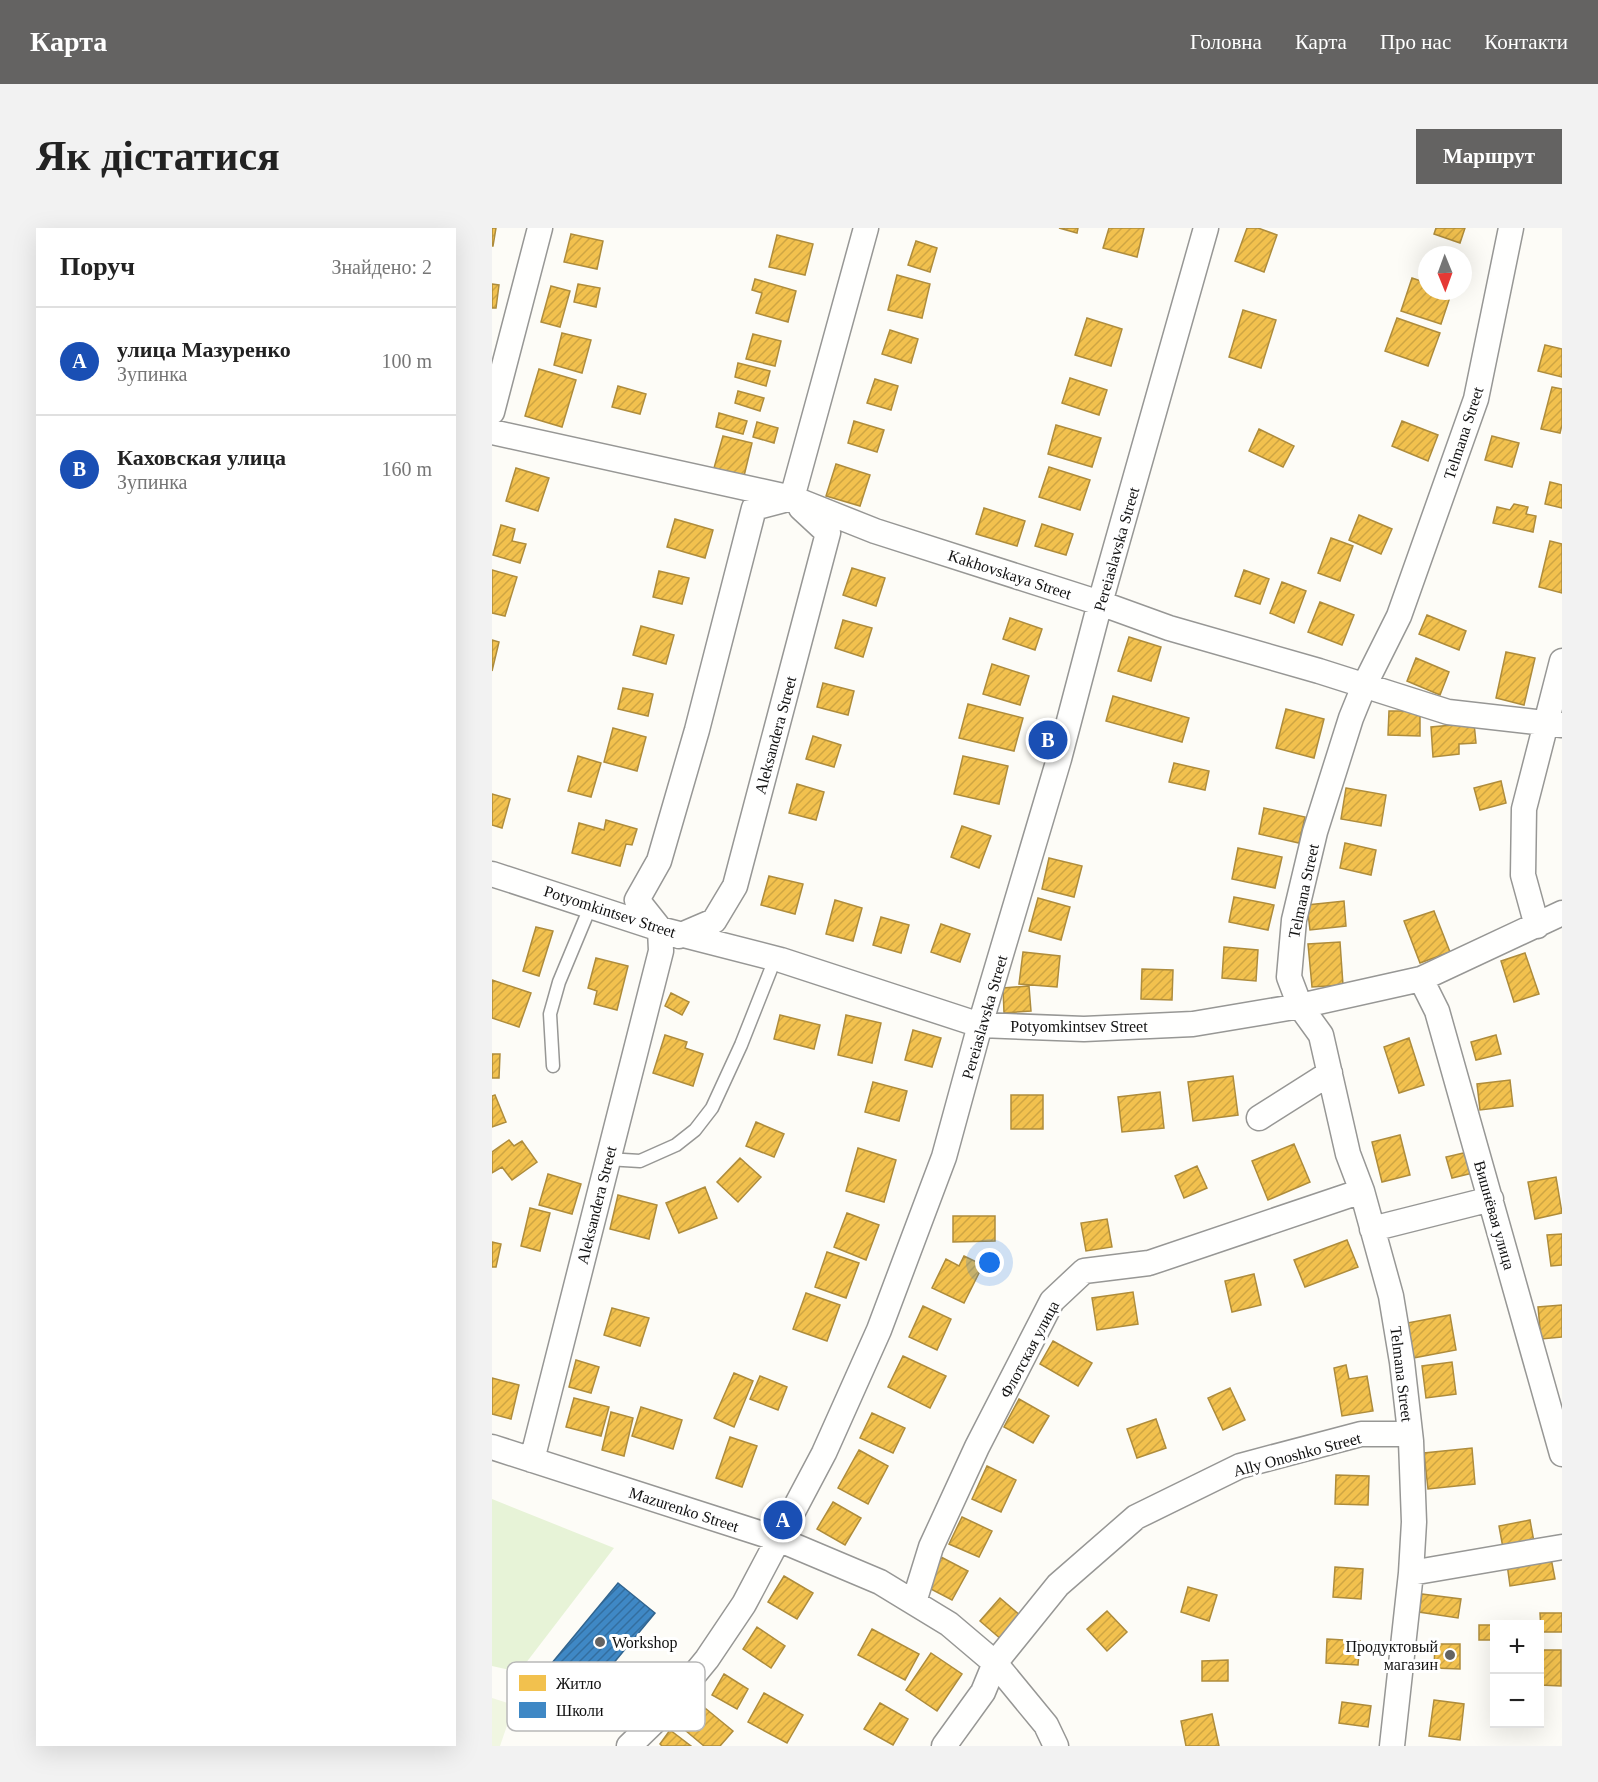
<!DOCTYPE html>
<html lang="uk">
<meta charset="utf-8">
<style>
:root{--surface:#fff;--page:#f2f2f2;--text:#222;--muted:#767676;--line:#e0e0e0;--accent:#646362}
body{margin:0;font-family:"Times New Roman",serif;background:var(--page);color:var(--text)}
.controls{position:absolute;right:18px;bottom:18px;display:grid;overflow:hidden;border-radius:0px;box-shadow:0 6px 24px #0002}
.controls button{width:54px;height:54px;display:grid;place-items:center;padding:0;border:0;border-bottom:2px solid var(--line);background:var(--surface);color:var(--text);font:30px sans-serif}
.compass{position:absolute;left:926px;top:18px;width:54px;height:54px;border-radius:50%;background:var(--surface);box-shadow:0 6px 24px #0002;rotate:179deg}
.you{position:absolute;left:498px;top:1035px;width:21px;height:21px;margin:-15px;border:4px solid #fff;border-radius:50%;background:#1a73e8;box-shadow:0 0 0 9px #1a73e833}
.badge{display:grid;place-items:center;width:39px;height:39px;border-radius:50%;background:var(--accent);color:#fff;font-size:20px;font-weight:700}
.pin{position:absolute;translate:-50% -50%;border:3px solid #fff;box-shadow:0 2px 6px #0006}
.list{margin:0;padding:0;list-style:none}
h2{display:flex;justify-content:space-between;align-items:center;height:78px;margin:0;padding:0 24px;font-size:26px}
h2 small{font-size:20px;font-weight:400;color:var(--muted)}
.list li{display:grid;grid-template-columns:39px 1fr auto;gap:18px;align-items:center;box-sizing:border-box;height:108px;padding:0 24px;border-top:2px solid var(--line)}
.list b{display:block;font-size:22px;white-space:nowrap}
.list p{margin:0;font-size:20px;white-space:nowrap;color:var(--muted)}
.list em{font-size:20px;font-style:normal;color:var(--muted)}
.map{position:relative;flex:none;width:1070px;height:1518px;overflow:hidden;border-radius:0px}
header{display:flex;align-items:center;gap:36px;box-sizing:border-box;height:84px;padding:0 30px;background:var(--accent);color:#fff}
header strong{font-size:28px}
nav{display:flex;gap:33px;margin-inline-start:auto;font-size:21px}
.intro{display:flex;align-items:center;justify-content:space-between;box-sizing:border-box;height:144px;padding:0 36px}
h1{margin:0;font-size:42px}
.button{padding:15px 27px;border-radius:0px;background:var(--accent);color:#fff;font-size:21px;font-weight:700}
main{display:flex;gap:36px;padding:0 36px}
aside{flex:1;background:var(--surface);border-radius:0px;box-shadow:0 6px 24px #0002}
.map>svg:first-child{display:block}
.grass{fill:#e7f3d7}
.pitch{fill:#f0f6e1}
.homes{fill:url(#homes-hatch);stroke:#ae8c3c;stroke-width:1.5}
.schools{fill:url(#schools-hatch);stroke:#31648f;stroke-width:1.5}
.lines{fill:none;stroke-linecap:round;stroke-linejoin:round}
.service-casing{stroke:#979795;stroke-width:15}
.minor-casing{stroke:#979795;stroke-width:27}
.service{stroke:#fffffe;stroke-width:12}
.minor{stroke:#fffffe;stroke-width:24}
.poi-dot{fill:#646362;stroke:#fff;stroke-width:2}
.labels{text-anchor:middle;stroke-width:6;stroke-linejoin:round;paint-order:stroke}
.street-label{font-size:16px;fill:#111;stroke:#fff}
.poi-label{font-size:16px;fill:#111;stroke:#fff;text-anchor:start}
.key{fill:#fff;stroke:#b8b8b8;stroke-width:1.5}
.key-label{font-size:16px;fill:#111}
</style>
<header>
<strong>Карта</strong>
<nav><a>Головна</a><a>Карта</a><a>Про нас</a><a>Контакти</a></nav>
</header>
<div class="intro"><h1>Як дістатися</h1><a class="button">Маршрут</a></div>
<main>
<aside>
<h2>Поруч<small>Знайдено: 2</small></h2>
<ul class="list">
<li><span class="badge" style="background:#1a4fb4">A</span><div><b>улица Мазуренко</b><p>Зупинка</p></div><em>100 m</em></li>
<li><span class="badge" style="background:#1a4fb4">B</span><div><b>Каховская улица</b><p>Зупинка</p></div><em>160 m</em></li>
</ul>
</aside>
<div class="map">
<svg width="1070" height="1518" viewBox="0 0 1070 1518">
<defs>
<pattern id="homes-hatch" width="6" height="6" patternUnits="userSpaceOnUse" patternTransform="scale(1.5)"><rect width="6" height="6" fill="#f2c14e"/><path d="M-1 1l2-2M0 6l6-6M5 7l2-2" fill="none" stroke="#cea543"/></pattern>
<pattern id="schools-hatch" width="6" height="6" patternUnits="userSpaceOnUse" patternTransform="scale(1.5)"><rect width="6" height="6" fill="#3f88c5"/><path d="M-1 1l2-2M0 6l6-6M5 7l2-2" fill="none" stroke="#336e9f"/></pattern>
</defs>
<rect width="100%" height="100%" fill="#fdfcf7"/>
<!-- grass -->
<path class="grass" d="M0 1271 122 1320 27 1444 0 1438Z"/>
<!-- pitch -->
<path class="pitch" d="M0 1470 22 1477 8 1518H0Z"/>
<!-- homes -->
<path class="homes" d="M0 0H4L1 18H0Z
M567 0H586L585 5Z
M617 0H652L645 29 611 20Z
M755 0H766L785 7 772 44 743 33Z
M944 0H973L968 15 942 6Z
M79 6 111 13 105 41 72 34Z
M285 7 321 16 313 47 277 39Z
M424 13 445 20 438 44 416 37Z
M405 47 438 56 430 90 396 82Z
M920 50 935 55V63H960L949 96 909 83Z
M263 51 304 63 296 94 264 85 270 65 260 62Z
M0 56 7 57 4 80H0Z
M86 56 108 60 104 79 82 74Z
M59 58 78 63 68 99 49 94Z
M751 82 784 92 769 140 737 129Z
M595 90 630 101 619 138 583 127Z
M905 90 948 105 936 138 893 123Z
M398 102 426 111 419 135 390 126Z
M70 105 99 112 90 145 62 137Z
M261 106 289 113 283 138 254 131Z
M1053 117 1070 121V149L1046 143Z
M246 135 278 143 274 158 243 149Z
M47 141 84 152 70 199 33 188Z
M578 150 615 162 607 187 570 175Z
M383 151 406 158 399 182 375 175Z
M126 158 154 166 148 186 120 179Z
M1060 159 1070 161V197L1068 205 1049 201Z
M246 163 272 170 268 183 243 175Z
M227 185 255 193 251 206 224 199Z
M362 193 392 202 385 224 356 215Z
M910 193 946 207 936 233 900 218Z
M265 194 286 200 282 215 261 209Z
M564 197 609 210 600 239 556 226Z
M767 201 802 218 791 239 757 223Z
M231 208 260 215 252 248 222 240Z
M1000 208 1027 215 1020 239 993 232Z
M344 236 378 247 368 278 334 268Z
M557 239 598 252 588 282 547 269Z
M24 240 57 250 46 283 14 273Z
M1058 254 1070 257V280L1053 276Z
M1022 276 1036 279 1034 286 1044 288 1041 304 1001 295 1005 279 1018 282Z
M492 280 533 293 525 318 484 306Z
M867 287 900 301 889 326 857 312Z
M183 291 221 302 213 330 175 319Z
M550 296 581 306 574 327 543 318Z
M9 297 23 301 20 313 34 316 28 335 1 327Z
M839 310 861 318 848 353 826 345Z
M1058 313 1070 316V365L1047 359Z
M360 340 393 350 384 378 351 367Z
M0 342 25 349 13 388 0 385Z
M752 342 777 351 768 376 743 368Z
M167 343 197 350 190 376 161 369Z
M790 354 814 363 802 395 778 385Z
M828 374 862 387 850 417 816 404Z
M935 387 974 403 967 422 927 406Z
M518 390 550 401 543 422 511 411Z
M351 392 380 400 371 429 343 420Z
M149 398 182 407 174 436 141 427Z
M637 409 669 419 659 453 626 443Z
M0 412 7 414 0 443Z
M1014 424 1043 430 1032 477 1004 470Z
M924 430 957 444 948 467 915 453Z
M500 436 537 448 528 477 491 466Z
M331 455 362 463 356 487 325 479Z
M131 460 161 466 156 488 126 481Z
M621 468 697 490 690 514 614 493Z
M476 476 531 490 522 523 467 510Z
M794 481 832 491 822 530 784 520Z
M897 483H928V508L896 507Z
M982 495 984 515 967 516V526L941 529 939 499Z
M121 500 154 509 145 543 112 534Z
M321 508 349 517 342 539 314 531Z
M86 528 109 535 99 569 76 563Z
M471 528 516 538 507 576 462 566Z
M682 535 717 543 713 562 677 554Z
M1009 553 1014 575 988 582 982 560Z
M305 556 332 564 324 592 297 585Z
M854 560 894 567 889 598 849 591Z
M0 566 18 571 10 600 0 597Z
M772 580 813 589 807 615 767 606Z
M114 592 145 601 140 617 134 616 128 638 80 625 87 595 112 602Z
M470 598 499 608 487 640 459 629Z
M853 615 884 622 879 647 848 640Z
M746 620 790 629 783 660 740 651Z
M557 630 590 638 582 669 550 661Z
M277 648 311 656 303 686 269 677Z
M742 669 782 677 776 702 737 694Z
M546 670 578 679 569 712 537 703Z
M343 672 370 680 361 713 334 706Z
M852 673 854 698 818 702 815 677Z
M942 683 958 724 928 735 912 693Z
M389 689 417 697 409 725 381 717Z
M449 696 478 706 468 734 439 724Z
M44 699 61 703 47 748 31 743Z
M848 714 851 757 820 759 816 716Z
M732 719 766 722 764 753 730 750Z
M531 724 568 728 565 759 527 756Z
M1033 725 1047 766 1022 774 1009 733Z
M104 730 136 738 125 782 102 776 105 763 96 760Z
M650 741 681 742 680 772 649 771Z
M0 752 39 765 27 799 0 790Z
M537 758 539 783 512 785 511 760Z
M179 765 197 774 190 787 173 778Z
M288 787 328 797 322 821 282 811Z
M354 787 389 795 380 835 346 827Z
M421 802 449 810 440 839 413 832Z
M173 807 195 814 193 820 211 826 201 858 161 845Z
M1004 807 1009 826 984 832 979 814Z
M917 810 932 857 907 865 892 819Z
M0 826H8L7 850H0Z
M741 848 746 887 701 893 696 854Z
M1018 852 1021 878 988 882 985 856Z
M381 854 415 863 407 893 373 884Z
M668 864 672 900 630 904 626 869Z
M3 867 14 894 0 899V868Z
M519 867H551V901H519Z
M264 894 292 906 282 929 254 918Z
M908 907 918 947 890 954 880 914Z
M17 912 22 918 30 913 45 934 20 952 10 939 0 945V924Z
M802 916 818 954 776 972 760 933Z
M366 920 404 932 392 974 354 963Z
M976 924 981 945 960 950 954 929Z
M248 930 269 949 246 974 225 954Z
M705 938 715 960 692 970 683 948Z
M56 946 89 956 80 986 47 977Z
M1064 949 1070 985 1043 991 1036 954Z
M213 959 225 990 187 1005 174 975Z
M126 967 165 977 157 1011 118 1001Z
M38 980 58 985 48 1023 29 1018Z
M355 985 387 997 374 1032 342 1019Z
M461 988H503V1013L461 1014Z
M615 991 620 1019 594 1023 589 995Z
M1070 1006V1037L1059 1038 1055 1007Z
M855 1012 866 1039 813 1059 802 1032Z
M0 1014 9 1016 4 1039H0Z
M335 1024 367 1035 354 1070 323 1059Z
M472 1028 491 1037 472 1075 440 1060 454 1031 467 1038Z
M762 1046 769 1077 740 1084 733 1053Z
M641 1064 646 1096 605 1102 600 1070Z
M314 1065 348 1077 335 1113 301 1101Z
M1070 1077V1109L1049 1111 1046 1079Z
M431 1078 459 1091 445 1122 417 1109Z
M120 1080 157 1090 148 1118 112 1107Z
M958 1087 964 1122 921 1130 915 1095Z
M561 1113 600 1135 586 1158 548 1136Z
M411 1128 454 1148 438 1180 396 1159Z
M84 1132 107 1139 99 1165 77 1159Z
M960 1134 964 1166 934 1170 930 1138Z
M854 1137 857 1151 875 1148 881 1183 850 1188 842 1140Z
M242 1145 261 1153 242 1199 222 1190Z
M268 1148 295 1159 286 1182 258 1171Z
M0 1150 27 1157 19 1191 0 1186Z
M738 1160 753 1192 731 1202 716 1170Z
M82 1170 117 1179 109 1208 74 1199Z
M527 1171 557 1188 541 1215 512 1199Z
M149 1179 190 1192 181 1221 140 1208Z
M119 1184 141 1190 132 1228 110 1222Z
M380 1185 413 1200 401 1225 368 1210Z
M664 1191 674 1220 645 1230 635 1201Z
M238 1209 265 1218 250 1259 224 1250Z
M980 1220 983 1256 936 1261 932 1225Z
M367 1222 396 1238 376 1276 346 1260Z
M495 1238 524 1252 509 1284 480 1271Z
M844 1247 877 1248 876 1277 843 1276Z
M341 1274 369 1290 353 1317 325 1301Z
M470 1289 500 1303 487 1329 457 1316Z
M1038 1292 1042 1314 1011 1320 1007 1298Z
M449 1329 476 1343 460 1372 433 1358Z
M1059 1330 1063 1351 1018 1358 1015 1336Z
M843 1339 871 1341 869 1371 841 1369Z
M292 1348 321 1365 305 1391 276 1374Z
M696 1359 725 1367 717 1393 689 1384Z
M930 1366 969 1371 966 1390 927 1384Z
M508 1370 530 1389 510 1412 488 1393Z
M615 1383 635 1404 615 1423 595 1401Z
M1048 1385H1070V1404H1049Z
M987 1397H1002V1412H987Z
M265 1399 293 1418 279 1440 251 1421Z
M380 1401 427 1426 413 1452 366 1427Z
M835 1411 868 1413 866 1437 834 1435Z
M943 1416H968V1441L942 1440Z
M1048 1422H1069V1458L1048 1457Z
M439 1425 470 1446 445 1483 414 1462Z
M736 1432V1453H710V1433Z
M232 1446 256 1461 245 1481 220 1467Z
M272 1465 311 1487 295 1515 256 1494Z
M942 1472 972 1476 968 1512 937 1508Z
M850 1474 879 1478 876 1499 847 1495Z
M388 1475 416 1491 401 1517 372 1501Z
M213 1480 241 1503 228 1518H212L194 1503Z
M720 1486 727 1518H694L689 1493Z
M178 1502 199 1518H170L168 1516Z"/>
<!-- schools -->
<path class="schools" d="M126 1355 163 1385 72 1495 36 1464Z"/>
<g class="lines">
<defs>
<path id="service" d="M61 838 58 786 67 754 99 677
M115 931 148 933 184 917 203 902 220 880 249 817 283 731"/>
<path id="minor" d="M0 184 48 0
M0 204 300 270 383 303 608 375 677 400 827 443 956 484 1070 497
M0 646 168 701 289 732 488 797 592 801 701 796 808 778 929 751 1070 685
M1045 698 1031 647 1032 581 1070 433
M187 708 222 693 243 658 336 305 309 280
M929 751 945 783 1070 1226
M767 890 838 845
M880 1001 999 971
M0 1219 286 1311 388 1354 457 1396 503 1435 554 1497 564 1518
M40 1232 169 723 168 701 145 672 167 633 205 502 262 280 300 270 374 0
M919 1345 1070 1319
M422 1374 439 1319 485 1219 560 1073 592 1043 657 1035 870 963
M137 1518 170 1486 215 1431 252 1376 332 1225 387 1102 452 929 488 797 567 531 608 375 714 0
M452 1518 491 1464 503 1435 566 1357 644 1289 748 1238 869 1206H918
M900 1518 919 1345 922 1294 919 1213 910 1134 899 1068 870 963 856 926 829 807 808 778 797 749 802 692 823 604 859 490 872 458 907 388 984 171 1019 0"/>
</defs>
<!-- service casing -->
<use href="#service" class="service-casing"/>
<!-- minor casing -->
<use href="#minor" class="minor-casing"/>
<!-- service -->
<use href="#service" class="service"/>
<!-- minor -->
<use href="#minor" class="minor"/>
</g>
<!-- markers -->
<g class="poi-dot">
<circle cx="108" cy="1414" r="6"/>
<circle cx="958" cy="1427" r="6"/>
</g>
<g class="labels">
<!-- street labels -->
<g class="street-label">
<text transform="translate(971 205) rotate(-72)" y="6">Telmana Street</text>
<text transform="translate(624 321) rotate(-74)" y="6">Pereiaslavska Street</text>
<text transform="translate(518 346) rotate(18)" y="6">Kakhovskaya Street</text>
<text transform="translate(283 507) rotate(-75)" y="6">Aleksandera Street</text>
<text transform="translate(811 663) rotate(-78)" y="6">Telmana Street</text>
<text transform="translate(118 683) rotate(18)" y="6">Potyomkintsev Street</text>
<text transform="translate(492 789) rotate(-74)" y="6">Pereiaslavska Street</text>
<text x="587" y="804">Potyomkintsev Street</text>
<text transform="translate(104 977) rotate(-76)" y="6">Aleksandera Street</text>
<text transform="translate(1003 987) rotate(74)" y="6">Вишнёвая улица</text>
<text transform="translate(537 1121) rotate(-62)" y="6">Флотская улица</text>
<text transform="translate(910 1146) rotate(83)" y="6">Telmana Street</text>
<text transform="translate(805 1226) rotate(-15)" y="6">Ally Onoshko Street</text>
<text transform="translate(192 1281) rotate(18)" y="6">Mazurenko Street</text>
</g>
<!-- poi labels -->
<g class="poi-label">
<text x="120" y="1420">Workshop</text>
<text x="946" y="1424" text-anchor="end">Продуктовый<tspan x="946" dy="18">магазин</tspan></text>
</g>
</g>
<!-- legend -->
<rect x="15" y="1434" width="198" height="69" rx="9" class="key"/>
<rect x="27" y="1447" width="27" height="16" fill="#f2c14e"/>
<rect x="27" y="1474" width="27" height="16" fill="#3f88c5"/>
<g class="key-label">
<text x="64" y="1461">Житло</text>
<text x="64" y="1488">Школи</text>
</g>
</svg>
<div class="controls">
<button>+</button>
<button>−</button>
</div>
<svg class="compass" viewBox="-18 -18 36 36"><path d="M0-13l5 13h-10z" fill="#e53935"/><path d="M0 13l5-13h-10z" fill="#767676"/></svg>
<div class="you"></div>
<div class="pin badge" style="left:291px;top:1292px;background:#1a4fb4">A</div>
<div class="pin badge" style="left:556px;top:512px;background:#1a4fb4">B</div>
</div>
</main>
